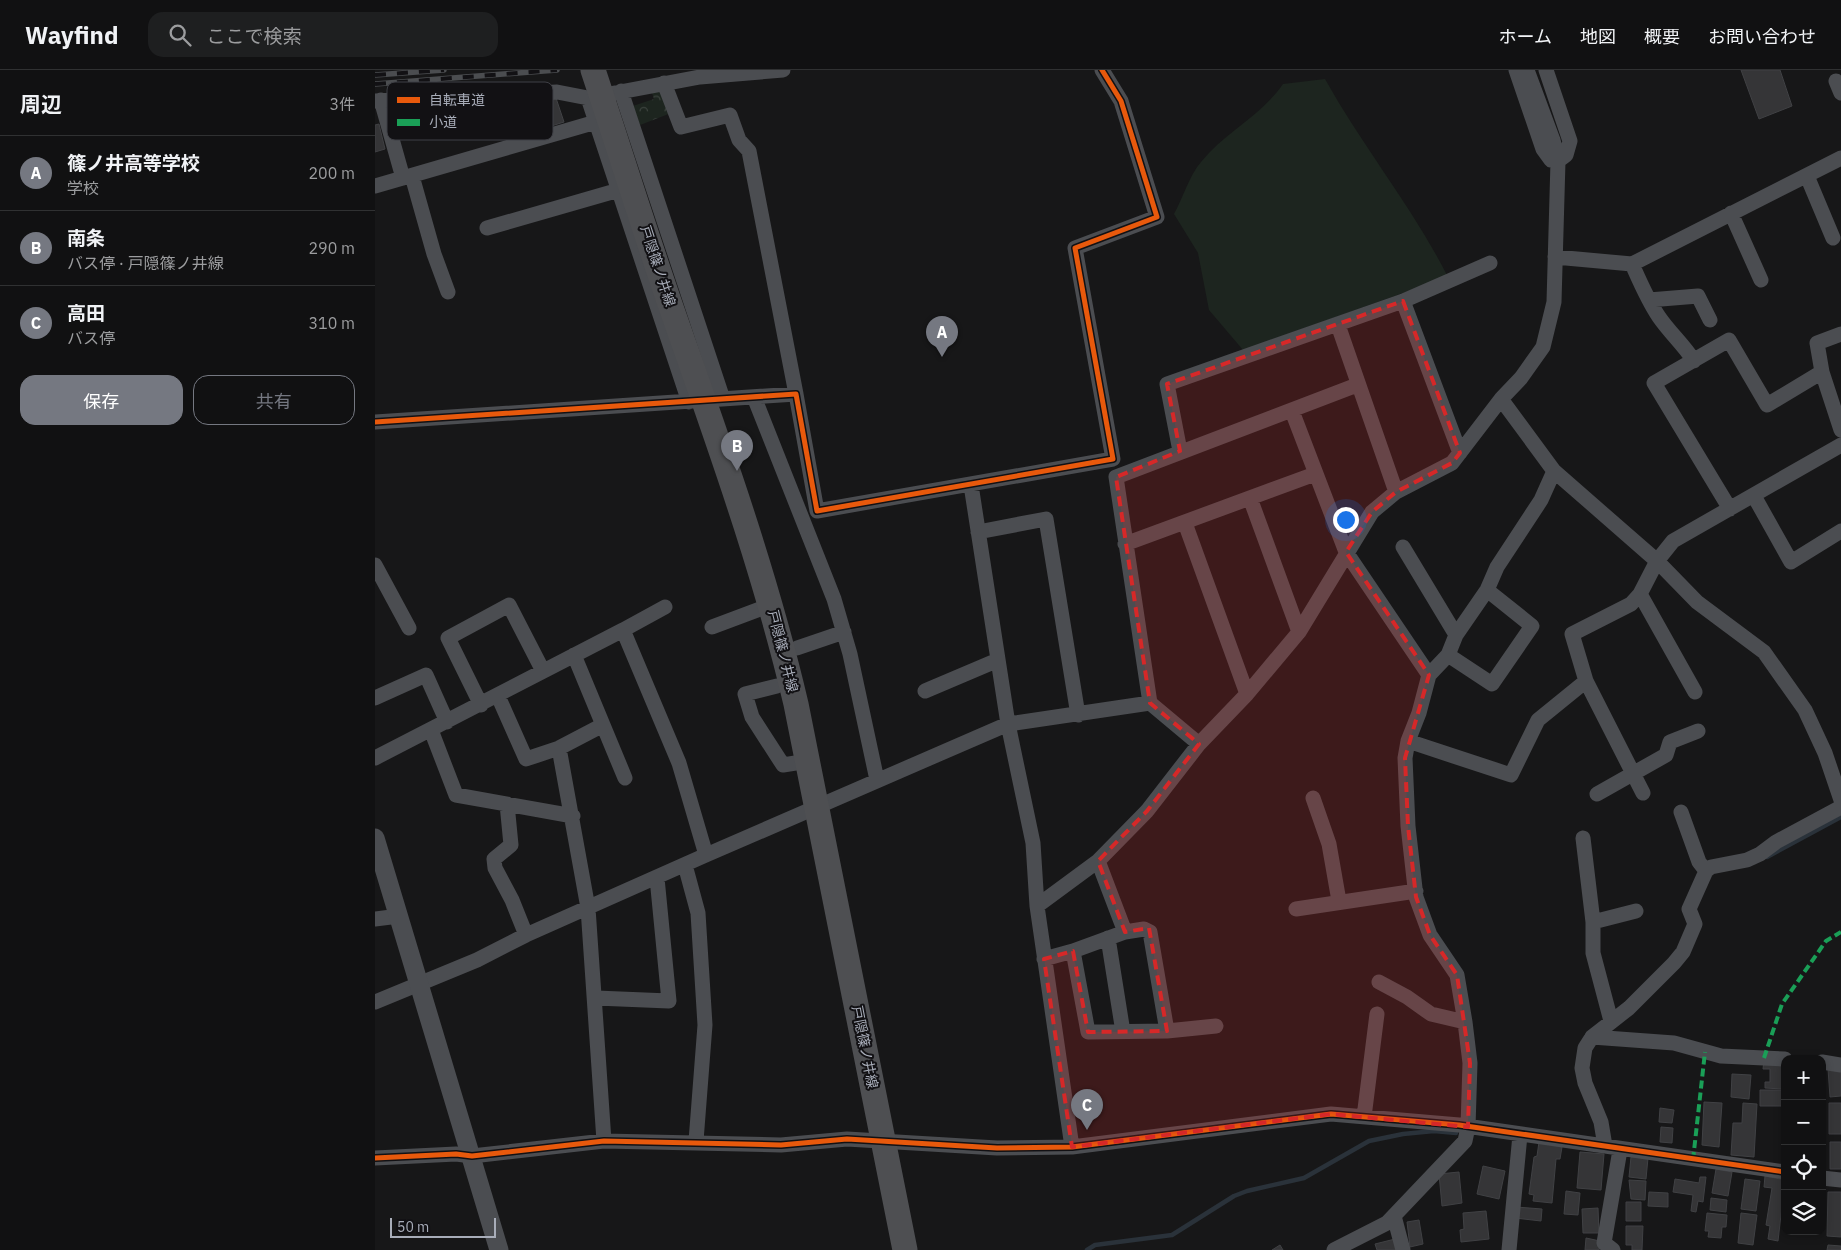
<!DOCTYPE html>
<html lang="ja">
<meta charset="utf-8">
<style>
:root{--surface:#111112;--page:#1e1f20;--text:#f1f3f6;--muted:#9c9d9f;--line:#303132;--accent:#757881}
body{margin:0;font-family:"IBM Plex Sans","Noto Sans JP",sans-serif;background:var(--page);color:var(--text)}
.controls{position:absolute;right:15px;bottom:15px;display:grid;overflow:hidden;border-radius:10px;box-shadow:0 2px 8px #0003}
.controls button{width:45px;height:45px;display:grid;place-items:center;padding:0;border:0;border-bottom:1px solid var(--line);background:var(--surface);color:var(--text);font:25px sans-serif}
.scale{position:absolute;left:15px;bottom:12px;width:106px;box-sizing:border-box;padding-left:5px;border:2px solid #a8adb9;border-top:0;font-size:14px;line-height:18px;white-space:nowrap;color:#a8adb9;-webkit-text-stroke:4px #121114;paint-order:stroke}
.you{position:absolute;left:970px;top:449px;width:18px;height:18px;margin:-12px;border:4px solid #fff;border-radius:50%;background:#1a73e8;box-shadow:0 0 0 8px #1a73e833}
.badge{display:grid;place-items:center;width:32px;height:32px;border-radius:50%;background:var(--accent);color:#fff;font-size:16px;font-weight:700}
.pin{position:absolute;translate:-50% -41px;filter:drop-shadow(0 1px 2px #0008)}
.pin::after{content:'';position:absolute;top:26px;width:18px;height:15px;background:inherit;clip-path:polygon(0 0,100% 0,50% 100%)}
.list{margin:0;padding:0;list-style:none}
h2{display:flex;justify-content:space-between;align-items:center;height:65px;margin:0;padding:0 20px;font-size:21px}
h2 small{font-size:16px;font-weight:400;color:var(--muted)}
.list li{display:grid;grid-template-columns:32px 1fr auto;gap:15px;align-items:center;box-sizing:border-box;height:75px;padding:0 20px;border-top:1px solid var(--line)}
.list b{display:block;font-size:19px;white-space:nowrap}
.list p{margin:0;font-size:16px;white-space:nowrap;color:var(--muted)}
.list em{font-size:16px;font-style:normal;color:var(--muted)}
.actions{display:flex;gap:10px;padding:15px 20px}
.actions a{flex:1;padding:11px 0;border:1px solid var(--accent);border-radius:15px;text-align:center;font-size:18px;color:var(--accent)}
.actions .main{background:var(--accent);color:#fff}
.icon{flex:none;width:28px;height:28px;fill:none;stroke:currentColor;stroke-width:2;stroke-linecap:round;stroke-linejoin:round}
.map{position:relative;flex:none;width:1466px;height:1180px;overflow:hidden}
header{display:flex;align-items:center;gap:30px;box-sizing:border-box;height:70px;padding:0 25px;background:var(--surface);border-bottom:1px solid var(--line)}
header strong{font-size:24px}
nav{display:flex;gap:28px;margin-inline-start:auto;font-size:18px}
.search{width:350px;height:45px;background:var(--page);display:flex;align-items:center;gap:12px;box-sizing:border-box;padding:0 18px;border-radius:15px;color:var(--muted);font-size:19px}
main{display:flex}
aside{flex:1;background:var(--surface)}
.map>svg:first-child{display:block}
.park{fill:url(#park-crowns)}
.garden{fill:#1d251f}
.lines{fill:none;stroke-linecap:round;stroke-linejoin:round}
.stream{stroke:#2a323a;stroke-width:4.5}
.building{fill:#353537;stroke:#404144}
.minor{stroke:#4b4d51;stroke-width:15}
.tertiary{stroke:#4b4d51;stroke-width:19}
.primary{stroke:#4e4f52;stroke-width:25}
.rail-casing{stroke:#4b4d50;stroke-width:5.5}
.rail{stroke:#121114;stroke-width:4;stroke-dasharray:11;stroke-linecap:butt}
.quiet{stroke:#1a9f57;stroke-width:4;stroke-dasharray:8 4;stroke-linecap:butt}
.cycleway-casing{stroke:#121114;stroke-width:8}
.cycleway{stroke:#e8590c;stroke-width:5}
.marked{fill:#d62828;fill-opacity:0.2;stroke:#d62828;stroke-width:4;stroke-dasharray:10 6;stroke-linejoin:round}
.labels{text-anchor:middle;stroke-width:4;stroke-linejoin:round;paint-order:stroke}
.street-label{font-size:14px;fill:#a8adb9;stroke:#121114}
.key{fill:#121114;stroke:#3f4046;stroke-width:1}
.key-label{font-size:14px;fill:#a8adb9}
</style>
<header>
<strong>Wayfind</strong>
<div class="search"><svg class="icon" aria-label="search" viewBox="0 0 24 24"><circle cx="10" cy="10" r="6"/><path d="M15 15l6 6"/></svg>ここで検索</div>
<nav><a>ホーム</a><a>地図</a><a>概要</a><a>お問い合わせ</a></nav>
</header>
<main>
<aside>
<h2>周辺<small>3件</small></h2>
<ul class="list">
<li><span class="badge">A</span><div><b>篠ノ井高等学校</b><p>学校</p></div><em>200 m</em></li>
<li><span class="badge">B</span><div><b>南条</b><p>バス停 · 戸隠篠ノ井線</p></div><em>290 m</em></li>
<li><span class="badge">C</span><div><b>高田</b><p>バス停</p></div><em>310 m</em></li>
</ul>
<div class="actions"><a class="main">保存</a><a>共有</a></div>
</aside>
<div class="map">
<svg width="1466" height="1180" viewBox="0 0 1466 1180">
<defs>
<pattern id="park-crowns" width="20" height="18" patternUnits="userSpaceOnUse" patternTransform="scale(1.25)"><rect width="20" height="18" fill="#1d251f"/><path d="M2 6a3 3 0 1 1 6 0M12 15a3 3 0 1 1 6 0" fill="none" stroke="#3b423d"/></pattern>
</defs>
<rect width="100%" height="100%" fill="#171718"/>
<!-- park -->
<path class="park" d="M276 20 288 21 296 43 265 55 258 36 279 29Z"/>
<!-- garden -->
<path class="garden" d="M950 9C988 77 1038 138 1073 207L868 280 834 240 823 183 799 144C808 128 814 106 826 92 850 62 886 46 908 14Z"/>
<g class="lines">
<!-- stream -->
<path class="stream" d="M1392 787 1466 747
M712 1180 720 1175 797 1165 859 1126 872 1121 929 1108 994 1071 1028 1064 1059 1061 1081 1063"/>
</g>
<!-- building -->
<path class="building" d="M1366 0H1405L1417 36 1384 49Z
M181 28 189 52 170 58 161 35Z
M4 54 10 79 0 82V55Z
M1389 990 1409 991 1408 1019 1390 1018V1012H1395V999H1388Z
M1466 998V1026L1455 1027 1453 999Z
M1357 1004 1376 1005 1374 1029 1356 1027Z
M1385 1020H1408V1036H1385Z
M1329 1032 1347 1033 1344 1077 1327 1075Z
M1368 1033 1382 1034 1379 1087 1356 1085 1358 1053H1367Z
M1454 1033H1466V1064H1454Z
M1285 1038 1299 1040 1297 1053 1284 1052Z
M1286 1057 1298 1058 1297 1073 1285 1072Z
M1164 1072 1187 1077 1185 1089H1181L1177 1133 1158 1131 1159 1125 1154 1124 1159 1087 1162 1086Z
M1455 1072H1466V1099H1455Z
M1205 1082 1229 1084 1226 1120 1202 1118Z
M1256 1087 1273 1088 1271 1109 1254 1107Z
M1108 1096 1130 1101 1124 1129 1102 1124Z
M1341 1099 1357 1102 1353 1126 1337 1123Z
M1084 1102 1087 1133 1067 1136 1064 1104Z
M1390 1106 1410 1110 1403 1171 1393 1169 1395 1156 1391 1155 1397 1118 1389 1117Z
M1325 1107H1331L1328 1132 1323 1131 1321 1142 1316 1141 1318 1125 1298 1122 1300 1109 1324 1113Z
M1370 1109 1385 1111 1381 1141 1366 1139Z
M1254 1110 1271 1111 1270 1130 1256 1129Z
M1191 1121 1205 1123 1203 1145 1189 1144Z
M1274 1122 1293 1123V1137L1273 1136Z
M1453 1122H1466V1167L1452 1166Z
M1336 1128 1352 1130 1351 1142 1335 1140Z
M1251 1132H1266V1151H1251Z
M1141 1137 1167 1139 1166 1151 1140 1148Z
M1223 1138 1224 1163H1208L1207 1139Z
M1111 1141 1114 1169 1086 1172 1085 1160 1089 1159 1088 1143Z
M1332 1143 1352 1145 1351 1157H1347L1346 1168 1333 1167 1334 1161H1330Z
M1366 1143 1382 1145 1378 1175 1363 1173Z
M1044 1150 1048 1174 1035 1177 1032 1152Z
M1251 1156H1268L1267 1180H1257V1175H1251Z
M1211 1168 1225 1171 1224 1180H1210Z
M1020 1169 1023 1180H1002L1000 1174Z
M905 1175 908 1180H897Z
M1453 1175 1466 1176V1180H1452Z"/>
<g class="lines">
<!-- minor -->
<path class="minor" d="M1141 0 1168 79 1176 90 1183 91 1191 85 1195 71 1171 0
M1461 11 1466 23
M289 13 306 57 355 45 364 70 374 81 421 324
M246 21 348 329
M213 28 314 332
M6 30 28 108
M0 31 161 23 182 22 213 28 325 7 408 0
M37 106 59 184 73 222
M1432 106 1458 168
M0 116 221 52
M1356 143 1386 210
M112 158 244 120
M1180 187 1257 194 1466 88
M1257 194C1265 212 1273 231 1284 247 1295 263 1309 275 1319 291
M1274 230 1323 226 1335 250
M1028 231 1085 383
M963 255 1021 422
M1466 264 1442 273 1447 302 1466 360
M379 327 459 529 475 584 502 710
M1126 329 1179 401 1282 491 1322 532 1389 582 1430 640 1450 683 1466 730
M917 341 971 482 1054 605
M0 352 421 324 442 441 738 389 700 178 782 147 746 31 727 0
M805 381 792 314 1028 231 1115 193
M596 415 633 654 658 773 662 836 697 1077
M1379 426 1416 492 1466 461
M875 428 924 562
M1355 439 1279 313 1354 270 1392 335 1447 302
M810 453 872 624
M603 462 671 449 703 645
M750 474 940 404
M1028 477 1081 565
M0 495 34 558
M1265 524 1320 622
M337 557 396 535
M248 560 290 537
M422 578 469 562
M199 585 250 708
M1073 585 1117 614 1157 556 1112 520
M402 616 370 624 377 647 408 695 433 691
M550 621 623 590
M123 626 151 689 184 678 228 655
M0 628 51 605 72 652
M775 633 741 407 982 315
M106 635 73 568 134 535 168 601
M56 660 81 725 198 746
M1033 671 1136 705 1163 650 1211 611
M184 678 213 838 229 1071
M0 688 248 560 304 693 331 785
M1268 723 1211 611 1197 564 1256 534 1265 524 1282 491 1298 471 1466 375
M1222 724 1291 685 1295 672 1323 661
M938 728 954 774 964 831
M132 734 136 775 119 789 120 798 137 830 151 865
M1306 742 1324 792 1331 801
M1208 768 1218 852V883L1236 951
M723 791 750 862 698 881 713 962 792 961 841 956
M310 795 323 843 330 955 321 1071
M662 836 723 791 772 741 824 674 872 624 924 562 997 442 1021 422 1077 393 1126 329 1146 308 1168 277 1179 232 1183 91 1178 70 1152 0
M921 839 1041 821
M0 849 24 846
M1218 852 1261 841
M750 862 769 859 775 862 792 961
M733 868 748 962
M669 889 698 881
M1004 912 1032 927 1056 944 1090 952
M221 928 294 931 282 808
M0 932 102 890 151 865 331 785 633 654 775 633 824 674
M1217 967 1299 973 1346 986 1410 989
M1447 992 1466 995
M989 1047 1002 944
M1230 1076 1226 1052 1210 1013 1207 998 1210 978 1217 967 1254 938 1299 893 1308 882 1320 854 1314 839 1331 801 1336 797 1372 790 1385 784 1401 772 1466 737
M0 1088 81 1084 97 1086 229 1071 406 1075 472 1069 622 1078 697 1077 956 1044 1084 1055 1410 1102
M1447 1108 1466 1110
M1019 1146 1028 1180
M959 1180 1012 1153 1090 1071 1093 1057 1095 993 1090 952 1082 905 1055 865 1041 827 1033 756 1030 688 1033 671 1044 643 1054 605 1073 585 1081 565 1112 520 1122 497 1166 430 1179 401
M1134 1180 1145 1065
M1238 1180 1229 1173 1245 1080"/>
<!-- tertiary -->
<path class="tertiary" d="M0 768 124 1180"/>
<!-- primary -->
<path class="primary" d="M218 0C244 78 268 156 295 234 341 366 389 497 421 634L530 1180"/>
<defs>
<path id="rail" d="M0 5 69 0
M0 14 182 0"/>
</defs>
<!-- rail casing -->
<use href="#rail" class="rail-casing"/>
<!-- rail -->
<use href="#rail" class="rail"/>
<!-- quiet -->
<path class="quiet" d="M1389 988 1407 934 1451 871 1466 862
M1318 1090 1330 982"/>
<defs>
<path id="cycleway" d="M0 352 421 324 442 441 738 389 700 178 782 147 746 31 727 0
M0 1088 81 1084 97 1086 229 1071 406 1075 472 1069 622 1078 697 1077 956 1044 1084 1055 1410 1102"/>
</defs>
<!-- cycleway casing -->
<use href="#cycleway" class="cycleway-casing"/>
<!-- cycleway -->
<use href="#cycleway" class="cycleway"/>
</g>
<!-- marked area -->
<path class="marked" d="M1028 231 1085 383 1077 393 1021 422 997 442 971 482 1054 605 1030 688 1033 756 1041 827 1055 865 1082 905 1095 993 1093 1057 956 1044 697 1077 669 889 698 881 713 962 792 961 774 858 750 862 723 791 772 741 824 674 775 633 741 407 805 381 792 314Z"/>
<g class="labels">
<!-- street labels -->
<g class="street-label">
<text transform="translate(283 196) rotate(72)" y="5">戸隠篠ノ井線</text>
<text transform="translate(408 581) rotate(76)" y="5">戸隠篠ノ井線</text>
<text transform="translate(490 977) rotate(79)" y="5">戸隠篠ノ井線</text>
</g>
</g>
<!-- legend -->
<rect x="12" y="12" width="166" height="58" rx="8" class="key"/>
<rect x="22" y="27" width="23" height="6" fill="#e8590c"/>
<rect x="22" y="49" width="23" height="7" fill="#1a9f57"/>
<g class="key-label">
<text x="54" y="35">自転車道</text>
<text x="54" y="57">小道</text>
</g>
</svg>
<div class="controls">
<button>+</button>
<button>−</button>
<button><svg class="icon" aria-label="locate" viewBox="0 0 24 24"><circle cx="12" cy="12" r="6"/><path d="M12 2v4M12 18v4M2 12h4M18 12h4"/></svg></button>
<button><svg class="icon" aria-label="layers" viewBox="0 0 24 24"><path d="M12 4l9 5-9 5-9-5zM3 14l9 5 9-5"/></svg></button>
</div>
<div class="scale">50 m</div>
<div class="you"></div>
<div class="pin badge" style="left:567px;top:287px">A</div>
<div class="pin badge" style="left:362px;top:401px">B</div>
<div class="pin badge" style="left:712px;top:1060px">C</div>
</div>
</main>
